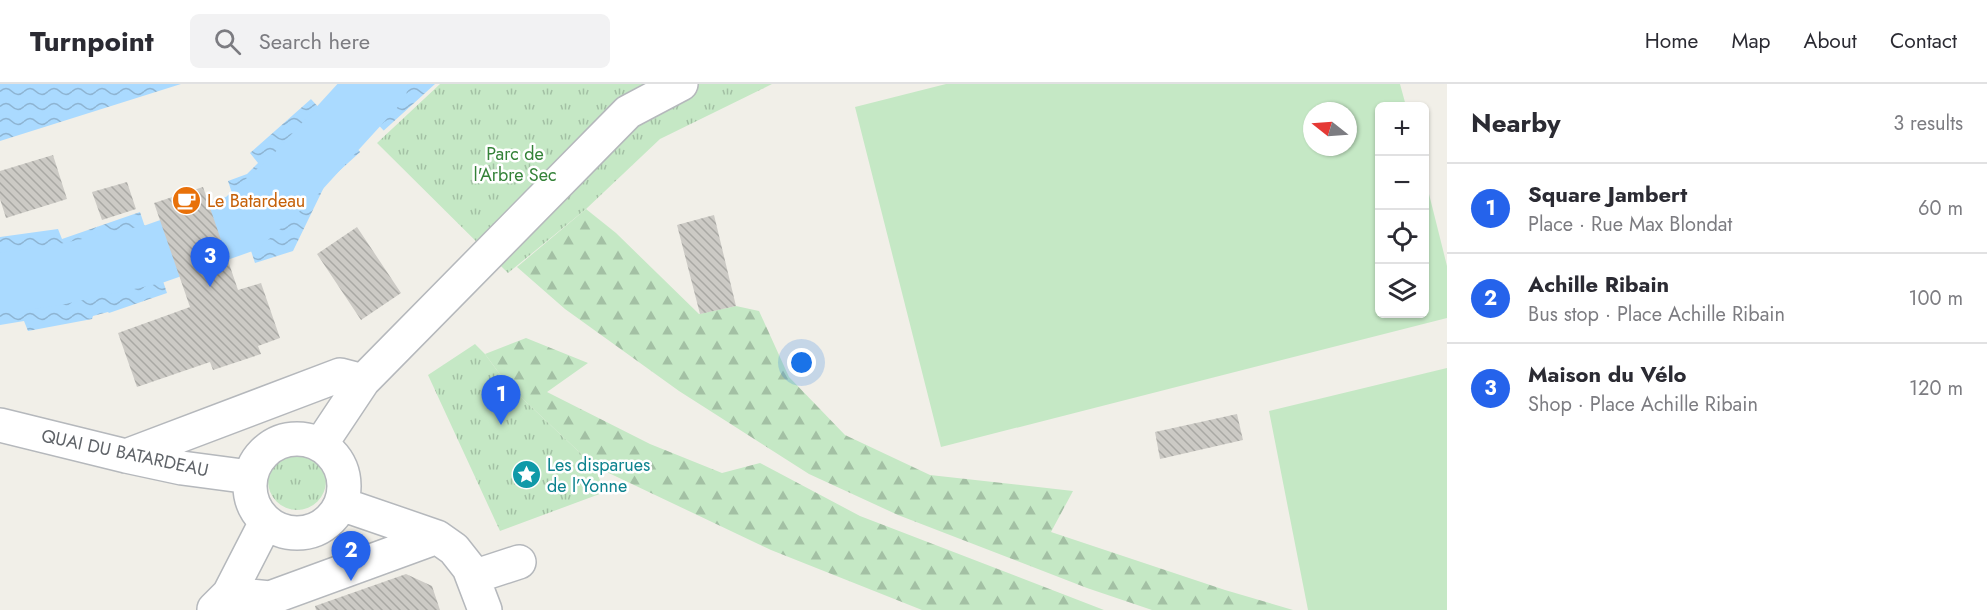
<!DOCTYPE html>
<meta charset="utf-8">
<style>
:root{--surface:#fff;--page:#f2f2f3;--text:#2b2b33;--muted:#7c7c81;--line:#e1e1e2;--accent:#2563eb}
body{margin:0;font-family:Jost,sans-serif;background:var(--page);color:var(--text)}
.controls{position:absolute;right:18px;top:18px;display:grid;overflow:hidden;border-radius:9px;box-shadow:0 2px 4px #0004}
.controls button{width:54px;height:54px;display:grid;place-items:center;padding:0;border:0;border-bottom:2px solid var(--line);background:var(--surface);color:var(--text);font:30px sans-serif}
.compass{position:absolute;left:1303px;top:18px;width:54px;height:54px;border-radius:50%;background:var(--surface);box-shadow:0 2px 4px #0004;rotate:287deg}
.you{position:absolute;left:802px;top:279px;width:21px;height:21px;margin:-15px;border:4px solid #fff;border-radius:50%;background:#1a73e8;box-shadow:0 0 0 9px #1a73e833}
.badge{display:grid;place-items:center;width:39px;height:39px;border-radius:50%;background:var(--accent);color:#fff;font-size:20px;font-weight:700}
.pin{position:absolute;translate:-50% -50px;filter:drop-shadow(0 2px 3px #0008)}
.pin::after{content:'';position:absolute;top:32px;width:21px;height:18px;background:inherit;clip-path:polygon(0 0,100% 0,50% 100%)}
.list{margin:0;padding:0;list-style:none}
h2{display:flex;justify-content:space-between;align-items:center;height:78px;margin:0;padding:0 24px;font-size:26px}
h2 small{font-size:20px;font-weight:400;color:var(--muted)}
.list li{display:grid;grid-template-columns:39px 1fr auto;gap:18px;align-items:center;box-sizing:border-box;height:90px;padding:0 24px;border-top:2px solid var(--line)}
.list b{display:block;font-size:22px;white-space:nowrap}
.list p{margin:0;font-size:20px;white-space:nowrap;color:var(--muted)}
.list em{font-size:20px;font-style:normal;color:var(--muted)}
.icon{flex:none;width:33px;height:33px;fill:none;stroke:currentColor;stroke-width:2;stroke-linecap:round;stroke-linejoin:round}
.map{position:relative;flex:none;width:1447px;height:526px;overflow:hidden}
header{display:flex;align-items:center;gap:36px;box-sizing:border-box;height:84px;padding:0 30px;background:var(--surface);border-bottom:2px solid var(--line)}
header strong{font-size:28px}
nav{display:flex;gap:33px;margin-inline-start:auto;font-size:21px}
.search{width:420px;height:54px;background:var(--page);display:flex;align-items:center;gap:15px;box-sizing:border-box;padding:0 21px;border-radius:9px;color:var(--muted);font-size:22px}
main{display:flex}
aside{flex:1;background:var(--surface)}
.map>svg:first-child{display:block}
.grass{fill:url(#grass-tufts)}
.forest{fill:url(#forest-firs)}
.pitch{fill:#c5e8c5;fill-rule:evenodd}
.water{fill:url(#water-waves)}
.pier{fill:#f1efe8}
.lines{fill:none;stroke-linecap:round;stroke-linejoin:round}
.river{stroke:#aadaff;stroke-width:60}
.building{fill:url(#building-back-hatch)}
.minor-casing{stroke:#b5b8bc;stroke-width:36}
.minor{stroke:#fff;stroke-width:33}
.labels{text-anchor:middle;stroke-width:5;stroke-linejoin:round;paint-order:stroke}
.park-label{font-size:18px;fill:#348238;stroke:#fff}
.food-label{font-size:18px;fill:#c56008;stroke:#fff;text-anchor:start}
.street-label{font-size:18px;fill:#5f6368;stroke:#fff}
.culture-label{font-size:18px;fill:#0d838f;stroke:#fff;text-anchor:start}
</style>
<header>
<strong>Turnpoint</strong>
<div class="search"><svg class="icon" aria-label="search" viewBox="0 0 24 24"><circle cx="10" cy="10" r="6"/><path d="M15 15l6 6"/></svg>Search here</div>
<nav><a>Home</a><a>Map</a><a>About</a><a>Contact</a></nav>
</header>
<main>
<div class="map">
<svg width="1447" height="526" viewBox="0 0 1447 526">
<defs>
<pattern id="grass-tufts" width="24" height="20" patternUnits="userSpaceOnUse" patternTransform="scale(1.5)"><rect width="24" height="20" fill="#c5e8c5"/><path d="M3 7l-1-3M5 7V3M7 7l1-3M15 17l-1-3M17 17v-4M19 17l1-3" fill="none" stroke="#a3c0a4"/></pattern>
<pattern id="forest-firs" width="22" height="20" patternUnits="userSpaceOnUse" patternTransform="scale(1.5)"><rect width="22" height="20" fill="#c5e8c5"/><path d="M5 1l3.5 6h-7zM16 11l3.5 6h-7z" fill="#a3c0a4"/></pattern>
<pattern id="water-waves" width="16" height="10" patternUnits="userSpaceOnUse" patternTransform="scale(1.5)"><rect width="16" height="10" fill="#aadaff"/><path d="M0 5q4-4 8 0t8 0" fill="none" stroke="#8eb4d2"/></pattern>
<pattern id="building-back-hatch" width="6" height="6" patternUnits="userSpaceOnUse" patternTransform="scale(1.5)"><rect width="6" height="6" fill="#cccac5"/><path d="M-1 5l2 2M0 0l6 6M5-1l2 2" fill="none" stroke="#a9a8a4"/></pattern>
</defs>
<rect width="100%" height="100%" fill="#f1efe8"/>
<!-- grass -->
<path class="grass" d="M440 0H772L660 55 586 125 508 189 377 59Z
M475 260 485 270 507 300 594 382 605 408 500 447 428 291Z
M268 397a29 29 0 1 1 58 0a29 29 0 1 1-58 0Z"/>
<!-- forest -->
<path class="forest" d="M586 125 616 149 699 230 736 222 759 227 789 293 845 351 930 391 1073 407 1051 448 1225 506 1293 526H1152L1087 504 898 431 809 390 679 307 565 225 517 183Z
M526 254 588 279 547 308 650 360 722 389 760 379 860 432 1104 526H922L771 466 594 382 507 300 485 270Z"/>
<!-- pitch -->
<path class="pitch" d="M946 0H1400L1406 22H1380V230H1424L1425 94 1447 182V234L941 363 855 23ZM1312 27H1348V63H1312Z
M1447 284V526H1308L1269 327Z"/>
<!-- water -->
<path class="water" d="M0 0H181L0 57Z
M328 0H435L326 99 293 167 255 179 228 97 247 90 258 79 250 69Z
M140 128 167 209 109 229 108 228 93 232 92 235 28 247 24 237 0 241V153L58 145 62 155Z"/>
<!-- pier -->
<path class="pier" d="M324 0H340L386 49 362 70 309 13Z"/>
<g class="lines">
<!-- river -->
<path class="river" d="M0 199 53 192 154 170 242 139 295 91 378 0"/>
</g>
<!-- building -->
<path class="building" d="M53 71 67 115 6 134 0 115V87Z
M127 98 136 125 102 136 92 108Z
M203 103 238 206 261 199 280 254 258 262 261 270 213 286 210 278 137 303 118 249 190 223 154 119Z
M714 131 736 222 700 230 677 141Z
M357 143 401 209 361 236 317 170Z
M1237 330 1243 356 1160 375 1155 348Z
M406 490 432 502 440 526H316L315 522Z"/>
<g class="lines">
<defs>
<path id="minor" d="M0 341 126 372 182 384 250 393
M250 402a47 47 0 1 1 94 0a47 47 0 1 1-94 0Z
M321 360 363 297 628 28 681 0
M126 372 340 291 363 297
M341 420 437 453 454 465 469 484 485 526
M473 493 519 478
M229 510 270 514 437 453
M214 525 229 510 266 438"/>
</defs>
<!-- minor casing -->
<use href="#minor" class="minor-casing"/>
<!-- minor -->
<use href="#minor" class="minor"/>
</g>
<!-- icons -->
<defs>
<symbol id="cafe-disc" viewBox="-11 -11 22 22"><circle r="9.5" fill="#e8710a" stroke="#fff"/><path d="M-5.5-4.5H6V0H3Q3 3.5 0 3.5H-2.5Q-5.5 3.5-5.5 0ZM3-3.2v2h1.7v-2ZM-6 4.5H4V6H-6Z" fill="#fff"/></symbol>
<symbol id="sight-disc" viewBox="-11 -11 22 22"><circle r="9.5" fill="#0f9aa8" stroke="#fff"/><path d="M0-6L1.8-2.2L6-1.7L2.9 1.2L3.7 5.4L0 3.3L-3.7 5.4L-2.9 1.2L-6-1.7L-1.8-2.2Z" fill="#fff"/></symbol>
</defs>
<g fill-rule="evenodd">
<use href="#cafe-disc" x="170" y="100" width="33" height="33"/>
<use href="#sight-disc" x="510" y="374" width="33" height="33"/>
</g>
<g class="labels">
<!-- park labels -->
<g class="park-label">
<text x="515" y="76">Parc de<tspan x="515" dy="21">l'Arbre Sec</tspan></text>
</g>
<!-- food labels -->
<g class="food-label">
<text x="207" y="123">Le Batardeau</text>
</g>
<!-- street labels -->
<g class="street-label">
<text transform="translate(125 369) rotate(12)" y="6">QUAI DU BATARDEAU</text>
</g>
<!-- culture labels -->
<g class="culture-label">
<text x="547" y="387">Les disparues<tspan x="547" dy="21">de l’Yonne</tspan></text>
</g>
</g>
</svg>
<div class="controls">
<button>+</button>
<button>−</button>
<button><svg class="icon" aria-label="locate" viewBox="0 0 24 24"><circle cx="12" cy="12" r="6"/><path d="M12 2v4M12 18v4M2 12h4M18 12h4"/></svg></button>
<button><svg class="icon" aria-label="layers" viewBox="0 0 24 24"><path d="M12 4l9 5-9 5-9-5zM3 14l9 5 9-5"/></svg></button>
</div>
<svg class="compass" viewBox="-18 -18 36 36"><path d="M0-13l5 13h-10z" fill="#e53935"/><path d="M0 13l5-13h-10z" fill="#7c7c81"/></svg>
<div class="you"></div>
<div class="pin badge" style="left:501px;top:341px">1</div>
<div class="pin badge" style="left:351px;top:497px">2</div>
<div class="pin badge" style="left:210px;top:203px">3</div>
</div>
<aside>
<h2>Nearby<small>3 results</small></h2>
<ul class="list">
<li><span class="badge">1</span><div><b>Square Jambert</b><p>Place · Rue Max Blondat</p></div><em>60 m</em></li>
<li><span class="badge">2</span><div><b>Achille Ribain</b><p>Bus stop · Place Achille Ribain</p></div><em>100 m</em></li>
<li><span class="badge">3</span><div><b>Maison du Vélo</b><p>Shop · Place Achille Ribain</p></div><em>120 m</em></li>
</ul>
</aside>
</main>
